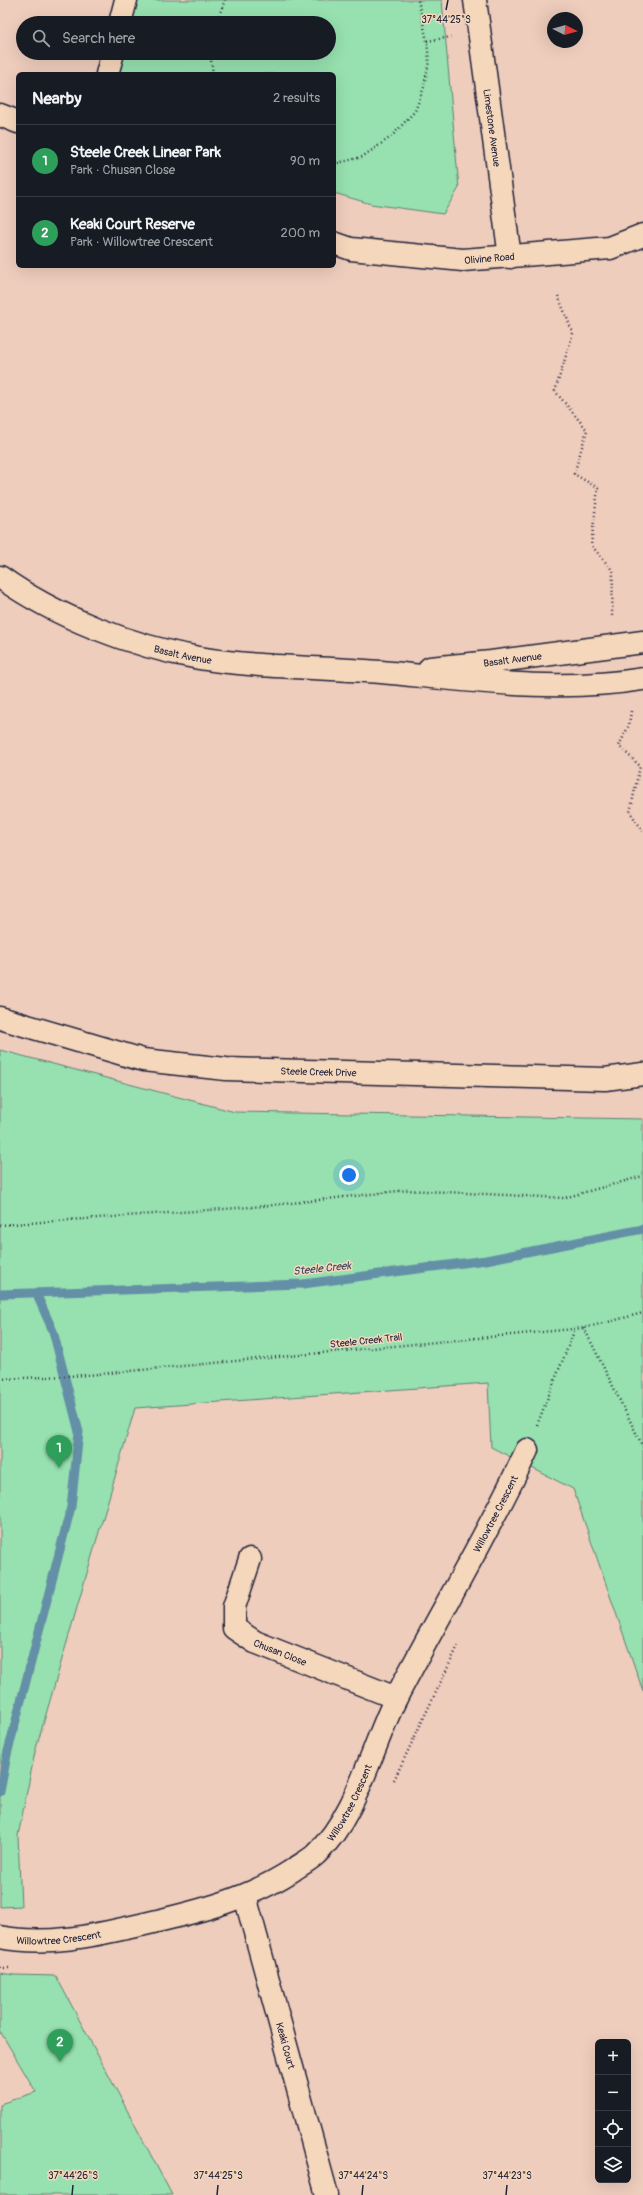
<!DOCTYPE html>
<meta charset="utf-8">
<style>
:root{--surface:#171b24;--page:#20242c;--text:#f1f3f6;--muted:#9ea1a6;--line:#363941;--accent:#d1495b}
body{margin:0;font-family:Pangolin,sans-serif;background:var(--page);color:var(--text)}
.controls{position:absolute;right:12px;bottom:12px;display:grid;overflow:hidden;border-radius:6px;box-shadow:0 4px 16px #0002}
.controls button{width:36px;height:36px;display:grid;place-items:center;padding:0;border:0;border-bottom:1px solid var(--line);background:var(--surface);color:var(--text);font:20px sans-serif}
.compass{position:absolute;left:547px;top:12px;width:36px;height:36px;border-radius:50%;background:var(--surface);box-shadow:0 4px 16px #0002;rotate:96deg}
.you{position:absolute;left:349px;top:1175px;width:14px;height:14px;margin:-10px;border:3px solid #fff;border-radius:50%;background:#1a73e8;box-shadow:0 0 0 6px #1a73e833}
.badge{display:grid;place-items:center;width:26px;height:26px;border-radius:50%;background:var(--accent);color:#fff;font-size:13px;font-weight:700}
.pin{position:absolute;translate:-50% -33px;filter:drop-shadow(0 1px 2px #0008)}
.pin::after{content:'';position:absolute;top:21px;width:14px;height:12px;background:inherit;clip-path:polygon(0 0,100% 0,50% 100%)}
.list{margin:0;padding:0;list-style:none}
h2{display:flex;justify-content:space-between;align-items:center;height:52px;margin:0;padding:0 16px;font-size:17px}
h2 small{font-size:13px;font-weight:400;color:var(--muted)}
.list li{display:grid;grid-template-columns:26px 1fr auto;gap:12px;align-items:center;box-sizing:border-box;height:72px;padding:0 16px;border-top:1px solid var(--line)}
.list b{display:block;font-size:15px;white-space:nowrap}
.list p{margin:0;font-size:13px;white-space:nowrap;color:var(--muted)}
.list em{font-size:13px;font-style:normal;color:var(--muted)}
.icon{flex:none;width:22px;height:22px;fill:none;stroke:currentColor;stroke-width:2;stroke-linecap:round;stroke-linejoin:round}
.map{position:relative;flex:none;width:643px;height:2195px;overflow:hidden}
.search{position:absolute;background:var(--surface);box-shadow:0 4px 16px #0002;left:16px;top:16px;width:320px;height:44px;display:flex;align-items:center;gap:10px;box-sizing:border-box;padding:0 14px;border-radius:22px;color:var(--muted);font-size:15px}
.panel{position:absolute;background:var(--surface);box-shadow:0 4px 16px #0002;left:16px;top:72px;width:320px;height:196px;border-radius:6px}
.map>svg:first-child{display:block}
.green{fill:#97e0af;stroke:#5c8175}
.lines{fill:none;stroke-linecap:round;stroke-linejoin:round}
.stream{stroke:#6390a7;stroke-width:9}
.minor-casing{stroke:#22223b;stroke-width:25}
.path{stroke:#22223b;stroke-width:2.5;stroke-dasharray:1 3;stroke-linecap:butt}
.minor{stroke:#f5d7bb;stroke-width:22}
.ticks{fill:none;stroke:#22223b;stroke-width:1.5}
.labels{text-anchor:middle;stroke-width:3;stroke-linejoin:round;paint-order:stroke}
.street-label{font-size:10px;fill:#22223b;stroke:#f5d7bb}
.water-label{font-size:11px;font-style:italic;fill:#38475f;stroke:#f5d7bb}
.ticks-label{font-size:10px;text-anchor:middle;fill:#22223b;stroke:#f5d7bb;stroke-width:3;stroke-linejoin:round;paint-order:stroke}
</style>
<div class="map">
<svg width="643" height="2195" viewBox="0 0 643 2195">
<rect width="100%" height="100%" fill="#eecdbd"/>
<filter id="ink" filterUnits="userSpaceOnUse"><feTurbulence type="fractalNoise" baseFrequency=".025" numOctaves="2"/><feDisplacementMap in="SourceGraphic" scale="8" xChannelSelector="R" yChannelSelector="G"/><feConvolveMatrix kernelMatrix="1 2 1 2 8 2 1 2 1" color-interpolation-filters="sRGB"/></filter>
<g filter="url(#ink)">
<!-- green -->
<path class="green" d="M120 0H442L459 188 443 214 371 204 334 193V74H102L107 53H329V23H114Z
M0 1050 235 1112 643 1119V1691L573 1489 491 1447 488 1383 135 1408 35 1752 18 1836 21 1906 0 1907Z
M0 1973 15 1975 56 1976 172 2195H0V2104L36 2092 0 2031Z"/>
<g class="lines">
<!-- stream -->
<path class="stream" d="M0 1294 303 1284 486 1260 643 1229
M0 1792 7 1755 71 1507 79 1432 53 1331 36 1293"/>
<defs>
<g id="minor">
<path id="s1" d="M475 0 510 257"/>
<path d="M120 23 126 0"/>
<path d="M107 74 113 53"/>
<path d="M0 115 18 122"/>
<path id="s2" d="M334 243 351 249 463 260 610 248 643 235"/>
<path id="s3" d="M0 577C56 617 131 646 199 658 259 668 321 667 381 672 468 680 556 693 643 679"/>
<path id="s4" d="M430 668 491 662 643 642"/>
<path id="s5" d="M0 1018 143 1060 226 1069 605 1079 643 1074"/>
<path id="s6" d="M250 1559 234 1607V1628L255 1642 396 1698"/>
<path id="s7" d="M245 1896 327 2195"/>
<path id="s8" d="M0 1937C50 1947 100 1934 149 1923 200 1911 249 1899 293 1870 300 1865 310 1860 316 1854 357 1816 372 1745 397 1696 440 1613 488 1534 527 1450"/>
</g>
</defs>
<!-- minor casing -->
<use href="#minor" class="minor-casing"/>
<!-- path -->
<path class="path" d="M216 23 225 0
M427 41 451 37
M210 53 213 74
M334 164 362 157 391 137 415 111 424 87 429 61 427 41 418 0
M558 296 573 333 555 391 587 430 574 474 598 488 591 545 613 571 612 618
M631 711 629 725 619 746 640 766 630 812 643 831
M0 1225 265 1206 407 1190 564 1198 643 1176
M584 1328 643 1447
M0 1379 88 1375 584 1328 643 1313
M537 1425 575 1329
M394 1780 458 1646
M0 1968H9"/>
<!-- minor -->
<use href="#minor" class="minor"/>
</g>
</g>
<!-- ticks -->
<path class="ticks" d="M446 10 448 0M72 2195 73 2185M217 2195 218 2185M362 2195 363 2185M506 2195 507 2185"/>
<g class="labels">
<!-- street labels -->
<g class="street-label">
<text dy="4" stroke="none"><textPath href="#s1" startOffset="129">Limestone Avenue</textPath></text>
<text dy="4" stroke="none"><textPath href="#s2" startOffset="157">Olivine Road</textPath></text>
<text dy="4" stroke="none"><textPath href="#s3" startOffset="200">Basalt Avenue</textPath></text>
<text dy="4" stroke="none"><textPath href="#s4" startOffset="83">Basalt Avenue</textPath></text>
<text dy="4" stroke="none"><textPath href="#s5" startOffset="325">Steele Creek Drive</textPath></text>
<text transform="translate(366 1340) rotate(-6)" y="4">Steele Creek Trail</text>
<text dy="4" stroke="none"><textPath href="#s8" startOffset="719">Willowtree Crescent</textPath></text>
<text dy="4" stroke="none"><textPath href="#s6" startOffset="124">Chusan Close</textPath></text>
<text dy="4" stroke="none"><textPath href="#s8" startOffset="395">Willowtree Crescent</textPath></text>
<text dy="4" stroke="none"><textPath href="#s8" startOffset="59">Willowtree Crescent</textPath></text>
<text dy="4" stroke="none"><textPath href="#s7" startOffset="155">Keaki Court</textPath></text>
</g>
<!-- water labels -->
<g class="water-label">
<text transform="translate(322 1268) rotate(-6)" y="4">Steele Creek</text>
</g>
</g>
<g class="ticks-label">
<text x="446" y="23">37°44'25"S</text>
<text x="73" y="2179">37°44'26"S</text>
<text x="218" y="2179">37°44'25"S</text>
<text x="363" y="2179">37°44'24"S</text>
<text x="507" y="2179">37°44'23"S</text>
</g>
</svg>
<div class="controls">
<button>+</button>
<button>−</button>
<button><svg class="icon" aria-label="locate" viewBox="0 0 24 24"><circle cx="12" cy="12" r="6"/><path d="M12 2v4M12 18v4M2 12h4M18 12h4"/></svg></button>
<button><svg class="icon" aria-label="layers" viewBox="0 0 24 24"><path d="M12 4l9 5-9 5-9-5zM3 14l9 5 9-5"/></svg></button>
</div>
<svg class="compass" viewBox="-18 -18 36 36"><path d="M0-13l5 13h-10z" fill="#e53935"/><path d="M0 13l5-13h-10z" fill="#9ea1a6"/></svg>
<div class="you"></div>
<div class="pin badge" style="left:59px;top:1468px;background:#2e9e5b">1</div>
<div class="pin badge" style="left:60px;top:2062px;background:#2e9e5b">2</div>
<div class="search"><svg class="icon" aria-label="search" viewBox="0 0 24 24"><circle cx="10" cy="10" r="6"/><path d="M15 15l6 6"/></svg>Search here</div>
<section class="panel">
<h2>Nearby<small>2 results</small></h2>
<ul class="list">
<li><span class="badge" style="background:#2e9e5b">1</span><div><b>Steele Creek Linear Park</b><p>Park · Chusan Close</p></div><em>90 m</em></li>
<li><span class="badge" style="background:#2e9e5b">2</span><div><b>Keaki Court Reserve</b><p>Park · Willowtree Crescent</p></div><em>200 m</em></li>
</ul>
</section>
</div>
